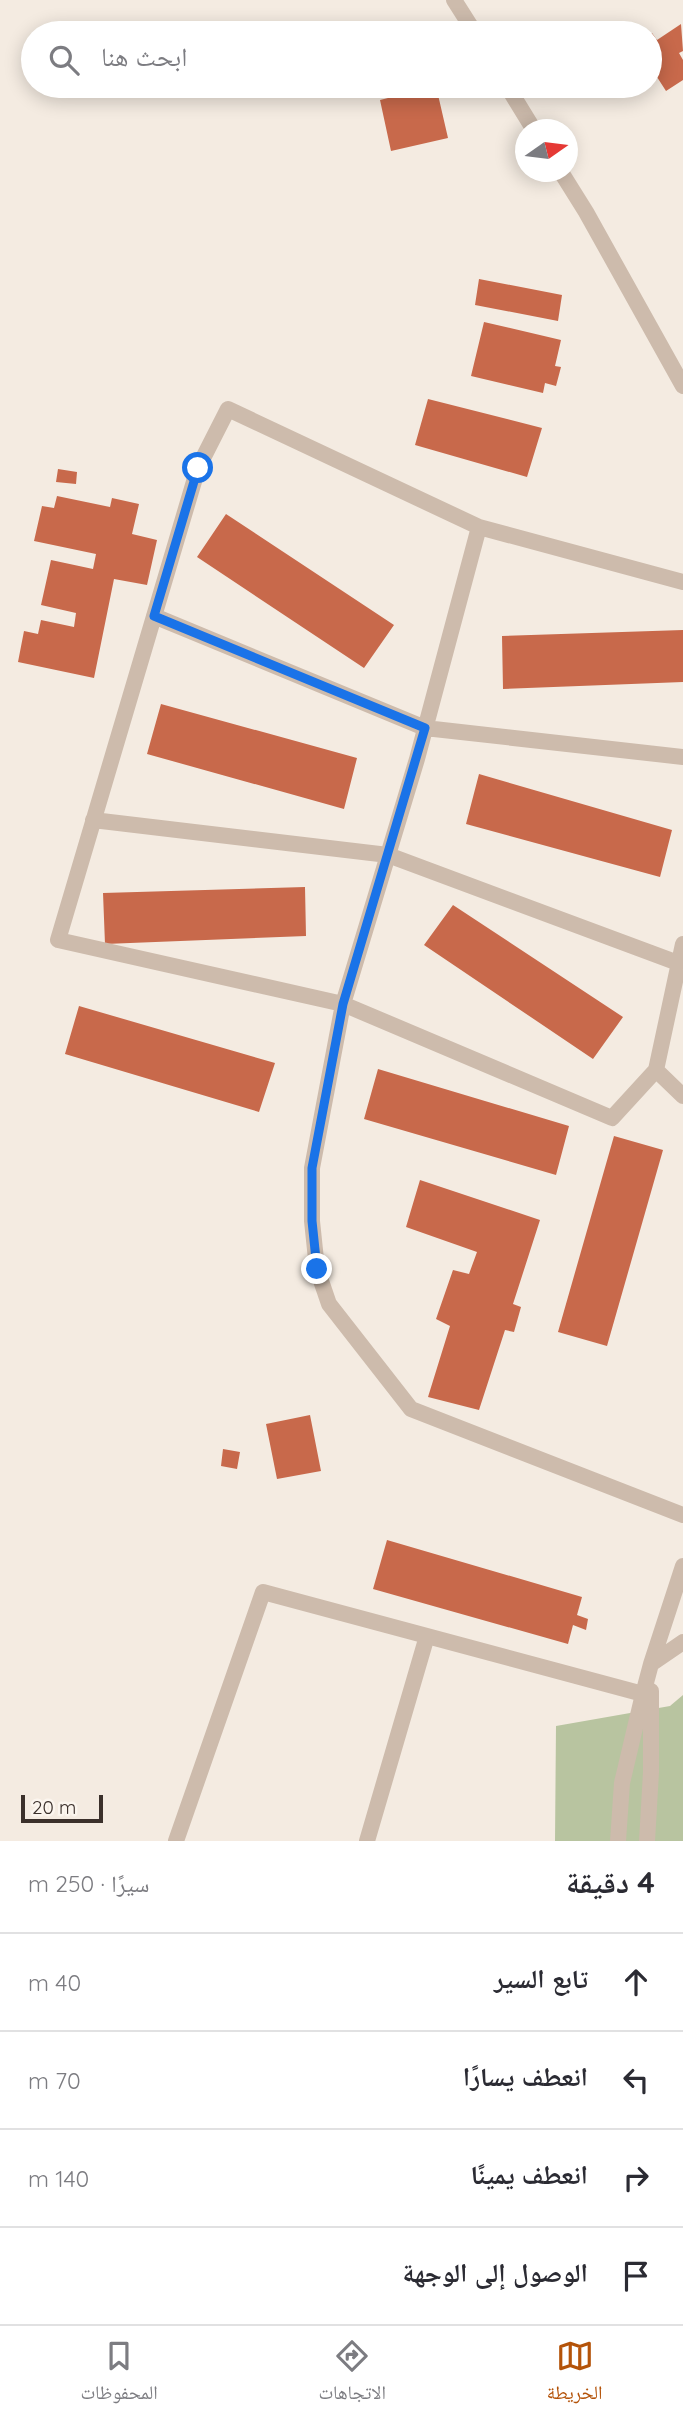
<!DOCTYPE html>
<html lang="ar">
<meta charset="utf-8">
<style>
:root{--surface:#fff;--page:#f7f7f7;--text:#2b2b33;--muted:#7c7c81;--line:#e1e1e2;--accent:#b45309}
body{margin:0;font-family:Quicksand,"Noto Naskh Arabic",sans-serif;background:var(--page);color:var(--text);direction:rtl}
.compass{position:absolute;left:515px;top:119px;width:63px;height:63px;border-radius:50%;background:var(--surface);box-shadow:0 4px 18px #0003;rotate:76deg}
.scale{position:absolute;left:21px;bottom:18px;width:82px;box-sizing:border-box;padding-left:7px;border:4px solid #3b302b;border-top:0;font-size:19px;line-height:24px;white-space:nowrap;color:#3b302b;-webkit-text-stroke:5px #fbf5ee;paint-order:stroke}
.stop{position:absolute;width:21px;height:21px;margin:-16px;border:5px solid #1a73e8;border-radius:50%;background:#fff}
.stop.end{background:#1a73e8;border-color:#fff;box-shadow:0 2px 7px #0008}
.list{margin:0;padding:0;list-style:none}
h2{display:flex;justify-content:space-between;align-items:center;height:91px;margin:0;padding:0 28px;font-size:30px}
h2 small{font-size:23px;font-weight:400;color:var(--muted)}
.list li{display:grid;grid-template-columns:46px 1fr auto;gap:21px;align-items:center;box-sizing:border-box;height:98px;padding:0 28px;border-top:2px solid var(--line)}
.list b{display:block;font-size:26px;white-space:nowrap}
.list em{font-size:23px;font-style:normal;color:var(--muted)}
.icon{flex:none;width:38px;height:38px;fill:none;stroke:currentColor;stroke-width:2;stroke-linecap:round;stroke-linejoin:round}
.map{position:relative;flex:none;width:683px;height:1841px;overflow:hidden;direction:ltr}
.search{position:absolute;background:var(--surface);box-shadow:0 4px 18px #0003;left:21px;right:21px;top:21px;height:77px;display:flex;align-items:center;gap:18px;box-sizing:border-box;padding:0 24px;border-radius:38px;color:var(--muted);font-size:26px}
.sheet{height:483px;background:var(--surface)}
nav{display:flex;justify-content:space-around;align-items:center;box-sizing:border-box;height:98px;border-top:2px solid var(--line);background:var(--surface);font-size:19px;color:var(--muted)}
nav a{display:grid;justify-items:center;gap:4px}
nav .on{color:var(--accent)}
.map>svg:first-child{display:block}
.green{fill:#b8c4a0}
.building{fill:#c8694b}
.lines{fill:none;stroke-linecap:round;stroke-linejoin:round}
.lane{stroke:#cdbbac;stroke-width:16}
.route{stroke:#1a73e8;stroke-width:9}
</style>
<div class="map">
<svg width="683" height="1841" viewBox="0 0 683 1841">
<rect width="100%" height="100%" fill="#f4ebe1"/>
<!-- green -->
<path class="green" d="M683 1695V1841H555L556 1726 670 1706Z"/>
<!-- building -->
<path class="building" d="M681 24 683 51 679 53 683 60V80L666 91 657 77 653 80 650 74V34L652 33 657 40Z
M436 86 448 138 391 151 380 100Z
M479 279 562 295 558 321 475 305Z
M484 322 561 340 555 366 561 367 556 386 545 383 543 393 471 376Z
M428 399 542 428 527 477 415 445Z
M58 469 77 472 76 484 56 482Z
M57 496 110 507 112 498 139 504 132 534 157 540 147 585 114 579 94 678 18 662 24 631 38 634 41 620 74 627 76 613 41 605 51 560 93 569 96 554 34 541 42 506 54 508Z
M226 514 394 625 364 668 197 557Z
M683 630V682L503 689 502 636Z
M161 704 357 758 344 809 147 754Z
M479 774 672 830 660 877 466 824Z
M305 887 306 936 105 944 103 893Z
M453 905 623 1017 593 1059 424 945Z
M79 1006 275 1063 259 1112 65 1054Z
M378 1069 569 1126 556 1175 364 1119Z
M614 1136 663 1150 607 1346 558 1332Z
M420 1180 540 1220 513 1304 521 1307 514 1332 505 1330 479 1410 428 1397 450 1326 436 1319 453 1270 469 1274 477 1252 406 1227Z
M310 1415 321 1471 277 1479 266 1424Z
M223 1449 240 1452 237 1469 221 1466Z
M387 1540 582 1597 577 1615 588 1619 586 1630 573 1625 568 1644 373 1589Z"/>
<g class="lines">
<!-- lane -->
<path class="lane" d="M454 0 475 33
M507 86 534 130
M561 172 586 212 683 386
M479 527 417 759 343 1004 312 1168V1221L317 1269 329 1304 411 1409 683 1515
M683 582 479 527 228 409 198 468 58 940 343 1004 612 1118 656 1070 683 944
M154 616 425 728 683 757
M93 820 388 855 678 963
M656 1070 683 1096
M651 1664 683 1642
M176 1841 263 1592 643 1694
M367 1841 427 1636
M618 1841 622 1783 643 1694 651 1664 683 1566
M647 1841 651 1772V1691"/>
</g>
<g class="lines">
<!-- route -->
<path class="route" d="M198 468 154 616 425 728 343 1004 312 1168V1221L317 1269"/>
</g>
</svg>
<svg class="compass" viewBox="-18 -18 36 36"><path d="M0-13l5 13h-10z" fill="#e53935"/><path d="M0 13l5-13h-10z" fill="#7c7c81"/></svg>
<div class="scale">20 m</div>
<div class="stop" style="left:198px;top:468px"></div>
<div class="stop end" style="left:317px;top:1269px"></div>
<div class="search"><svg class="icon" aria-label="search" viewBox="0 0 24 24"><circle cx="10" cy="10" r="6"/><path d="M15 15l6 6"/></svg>ابحث هنا</div>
</div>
<section class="sheet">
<h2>4 دقيقة<small>سيرًا · 250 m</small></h2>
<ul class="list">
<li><svg class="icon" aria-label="ahead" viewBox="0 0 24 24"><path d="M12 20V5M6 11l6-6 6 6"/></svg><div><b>تابع السير</b></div><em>40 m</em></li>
<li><svg class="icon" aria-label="left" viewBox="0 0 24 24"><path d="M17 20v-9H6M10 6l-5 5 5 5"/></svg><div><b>انعطف يسارًا</b></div><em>70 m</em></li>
<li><svg class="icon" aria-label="right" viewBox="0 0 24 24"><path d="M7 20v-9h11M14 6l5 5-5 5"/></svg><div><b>انعطف يمينًا</b></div><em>140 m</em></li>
<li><svg class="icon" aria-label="arrive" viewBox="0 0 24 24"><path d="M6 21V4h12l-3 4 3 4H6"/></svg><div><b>الوصول إلى الوجهة</b></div></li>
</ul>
</section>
<nav>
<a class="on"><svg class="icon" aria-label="map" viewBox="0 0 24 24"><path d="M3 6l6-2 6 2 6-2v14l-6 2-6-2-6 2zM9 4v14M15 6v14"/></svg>الخريطة</a>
<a><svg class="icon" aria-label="directions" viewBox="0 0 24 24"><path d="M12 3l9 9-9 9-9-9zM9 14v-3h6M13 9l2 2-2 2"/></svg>الاتجاهات</a>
<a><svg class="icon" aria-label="saved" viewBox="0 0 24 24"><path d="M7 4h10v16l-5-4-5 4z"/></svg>المحفوظات</a>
</nav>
